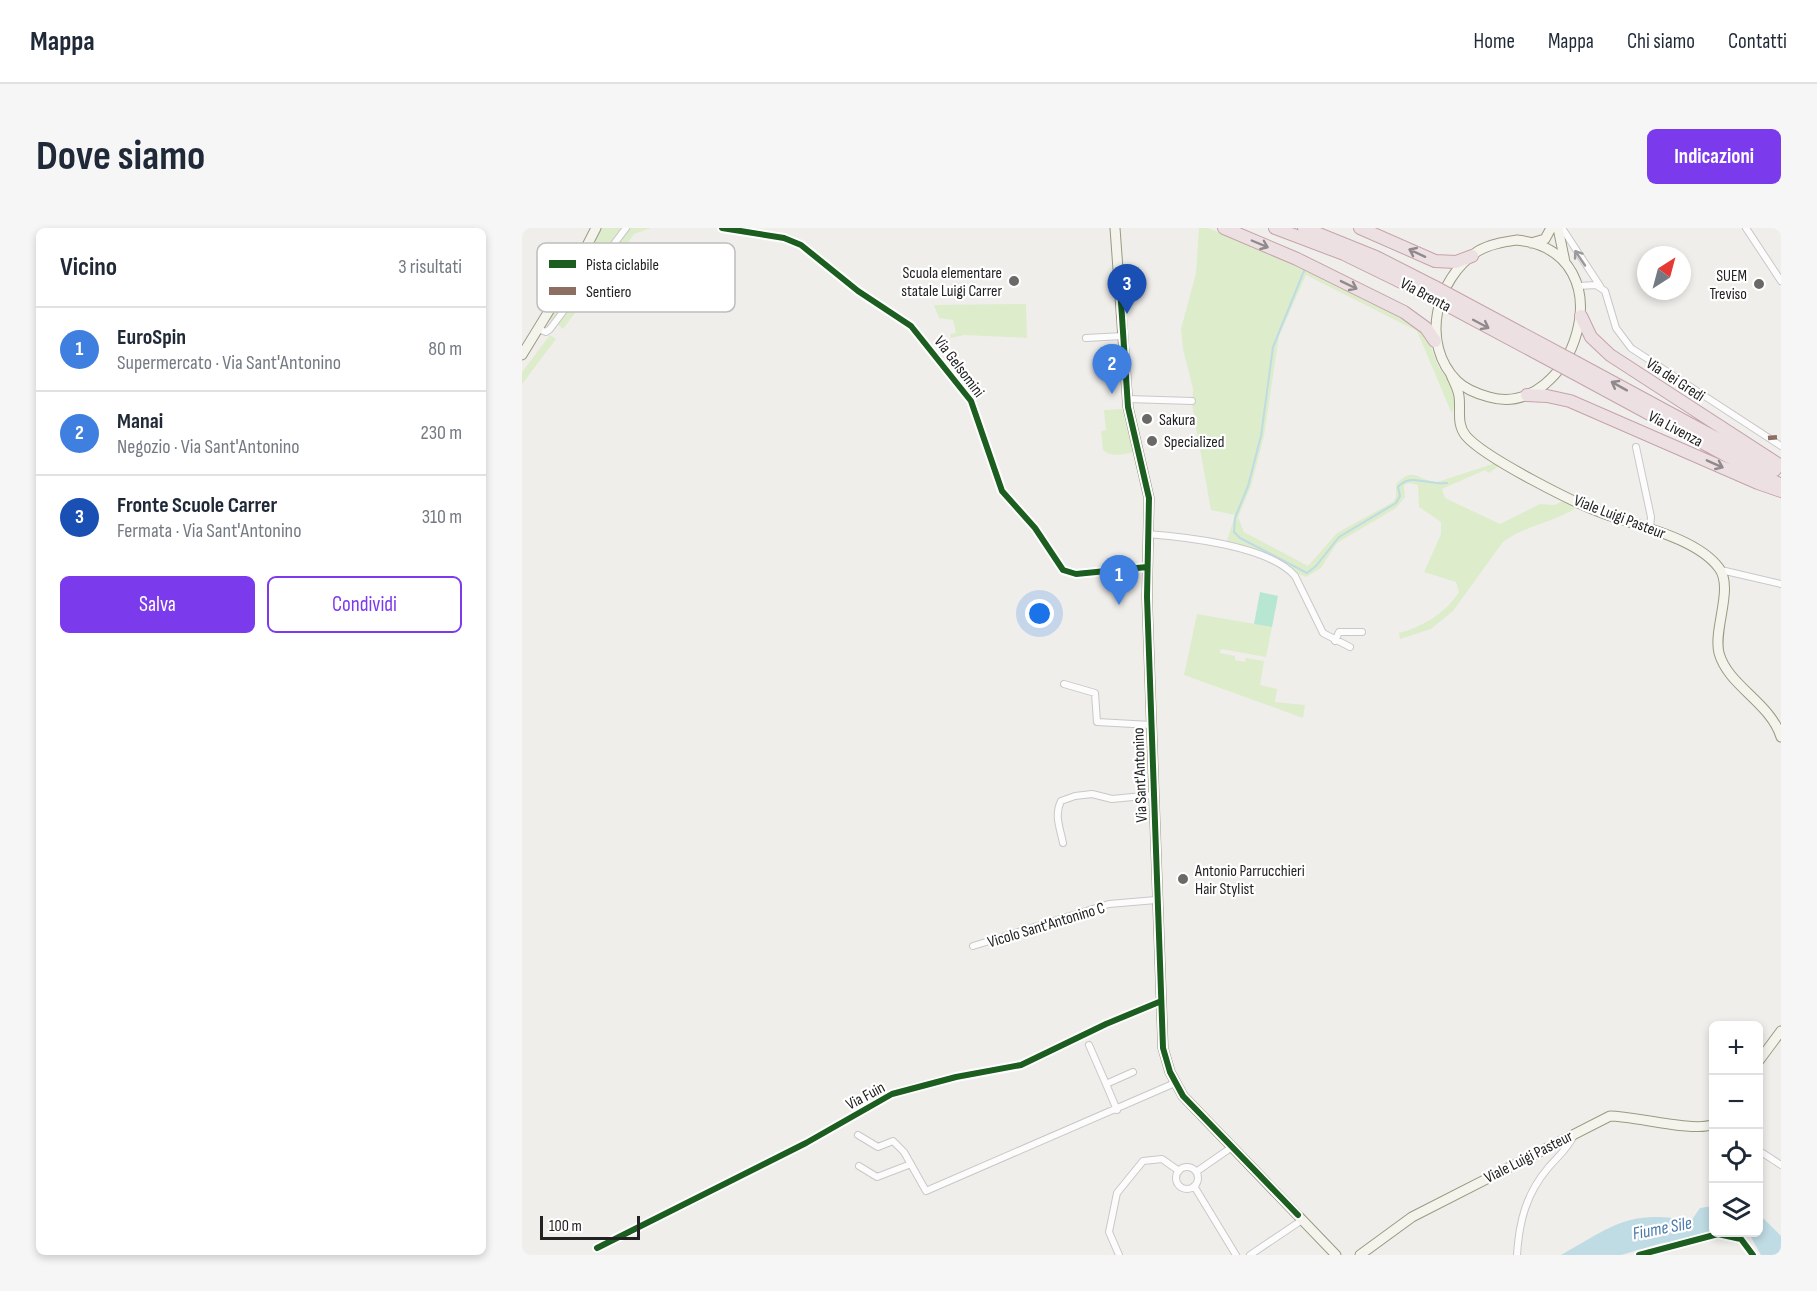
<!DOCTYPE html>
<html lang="it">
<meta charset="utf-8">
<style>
:root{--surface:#fff;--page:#f6f6f7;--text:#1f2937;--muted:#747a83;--line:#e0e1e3;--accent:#7c3aed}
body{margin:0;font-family:"Sofia Sans Condensed",sans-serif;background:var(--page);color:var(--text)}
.controls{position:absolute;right:18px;bottom:18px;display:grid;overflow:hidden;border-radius:9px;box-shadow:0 3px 9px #0003}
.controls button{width:54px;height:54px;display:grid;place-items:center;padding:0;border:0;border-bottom:2px solid var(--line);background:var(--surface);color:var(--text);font:30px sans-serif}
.compass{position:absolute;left:1115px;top:18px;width:54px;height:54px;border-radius:50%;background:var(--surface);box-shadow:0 3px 9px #0003;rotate:36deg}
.scale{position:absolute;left:18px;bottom:15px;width:100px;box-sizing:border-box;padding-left:6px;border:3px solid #222;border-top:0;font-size:16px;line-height:21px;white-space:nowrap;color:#222;-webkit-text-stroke:4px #fff;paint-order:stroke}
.you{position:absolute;left:518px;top:386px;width:21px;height:21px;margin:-15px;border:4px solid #fff;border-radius:50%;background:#1a73e8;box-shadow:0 0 0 9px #1a73e833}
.badge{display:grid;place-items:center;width:39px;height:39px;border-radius:50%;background:var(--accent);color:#fff;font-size:20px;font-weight:700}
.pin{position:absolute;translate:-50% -50px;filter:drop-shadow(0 2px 3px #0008)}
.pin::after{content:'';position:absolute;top:32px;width:21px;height:18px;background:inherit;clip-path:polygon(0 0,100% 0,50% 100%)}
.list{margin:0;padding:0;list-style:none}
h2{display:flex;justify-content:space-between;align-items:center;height:78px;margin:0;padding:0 24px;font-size:26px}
h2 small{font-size:20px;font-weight:400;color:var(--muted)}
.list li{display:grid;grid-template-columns:39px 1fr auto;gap:18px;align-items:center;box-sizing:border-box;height:84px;padding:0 24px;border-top:2px solid var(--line)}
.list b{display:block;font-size:22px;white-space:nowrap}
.list p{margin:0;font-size:20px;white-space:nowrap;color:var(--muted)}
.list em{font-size:20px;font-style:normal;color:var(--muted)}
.actions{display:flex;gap:12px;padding:18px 24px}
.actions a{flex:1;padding:14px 0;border:2px solid var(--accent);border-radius:9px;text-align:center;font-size:21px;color:var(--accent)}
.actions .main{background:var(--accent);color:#fff}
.icon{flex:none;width:33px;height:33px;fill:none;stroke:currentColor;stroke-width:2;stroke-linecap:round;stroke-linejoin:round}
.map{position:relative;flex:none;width:1259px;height:1027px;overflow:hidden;border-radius:9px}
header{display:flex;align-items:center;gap:36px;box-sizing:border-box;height:84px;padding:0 30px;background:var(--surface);border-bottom:2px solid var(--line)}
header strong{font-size:28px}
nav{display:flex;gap:33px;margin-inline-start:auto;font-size:21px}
.intro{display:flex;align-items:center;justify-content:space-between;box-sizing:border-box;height:144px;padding:0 36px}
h1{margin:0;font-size:42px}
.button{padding:15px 27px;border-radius:9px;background:var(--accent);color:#fff;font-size:21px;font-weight:700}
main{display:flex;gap:36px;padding:0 36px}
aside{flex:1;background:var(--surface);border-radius:9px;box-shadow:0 3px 9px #0003}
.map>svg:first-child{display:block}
.grass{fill:#ddeccb}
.pitch{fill:#b7e6d2}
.water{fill:#bfdbe3}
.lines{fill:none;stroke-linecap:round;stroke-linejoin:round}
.stream{stroke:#bfdbe3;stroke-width:2}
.street-casing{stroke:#c9c8c7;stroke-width:8}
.secondary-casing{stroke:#999a82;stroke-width:11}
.highway-casing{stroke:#c5a2ac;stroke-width:14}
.street{stroke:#fdfcfc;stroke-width:6}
.secondary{stroke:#f4f4ed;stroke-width:9}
.highway{stroke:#ece0e2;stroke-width:12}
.highway-bridge-casing{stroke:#c5a2ac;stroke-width:14;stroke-linecap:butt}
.highway-bridge{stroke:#ece0e2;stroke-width:12}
.quiet{stroke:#8d6e63;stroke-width:4.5;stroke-dasharray:9 4.5;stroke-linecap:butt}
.cycleway-casing{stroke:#fff;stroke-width:10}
.cycleway{stroke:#1b5e20;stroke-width:6}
.oneway{stroke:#918a8c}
.oneway2{stroke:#9a9a9a}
.poi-dot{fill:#6a6968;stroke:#fff;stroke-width:2}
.labels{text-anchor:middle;stroke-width:4.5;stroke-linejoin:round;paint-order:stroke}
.poi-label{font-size:16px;fill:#222;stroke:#fff;text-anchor:start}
.street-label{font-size:16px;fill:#222;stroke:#fff}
.water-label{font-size:18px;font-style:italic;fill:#4a7aab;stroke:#fff}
.key{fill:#fff;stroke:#bdbdbd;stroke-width:1.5}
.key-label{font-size:16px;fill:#222}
</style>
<header>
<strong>Mappa</strong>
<nav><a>Home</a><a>Mappa</a><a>Chi siamo</a><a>Contatti</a></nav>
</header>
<div class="intro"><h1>Dove siamo</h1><a class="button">Indicazioni</a></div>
<main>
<aside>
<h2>Vicino<small>3 risultati</small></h2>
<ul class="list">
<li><span class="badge" style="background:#3f7fe0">1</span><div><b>EuroSpin</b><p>Supermercato · Via Sant'Antonino</p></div><em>80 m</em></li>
<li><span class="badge" style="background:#3f7fe0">2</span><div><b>Manai</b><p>Negozio · Via Sant'Antonino</p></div><em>230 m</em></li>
<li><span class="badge" style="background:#1a4fb4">3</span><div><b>Fronte Scuole Carrer</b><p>Fermata · Via Sant'Antonino</p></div><em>310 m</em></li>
</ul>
<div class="actions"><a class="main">Salva</a><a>Condividi</a></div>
</aside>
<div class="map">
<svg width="1259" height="1027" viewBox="0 0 1259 1027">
<rect width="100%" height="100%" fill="#f0eeeb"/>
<!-- grass -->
<path class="grass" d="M78 0H100L29 93 27 90 68 23Z
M108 0H129L112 6 41 101 36 97Z
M677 0H686L783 39 890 92 906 111 916 138 932 162 933 175 930 186 895 103 784 47 757 108 742 208 729 258 716 289 722 304 786 338 815 305 871 274 874 269V256C893 237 895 253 915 254L974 235 978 237 967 245 963 242 920 261 923 270 978 296 1018 276 1032 277 1044 272 1056 279C1033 294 1004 297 981 314L931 383 909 401 878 411 877 405C900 399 924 385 937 364L934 354 902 344 919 306V294L897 279 896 257 887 255 882 257 883 269 874 280 815 315 799 340 784 349 704 316 713 287 689 282 670 177 671 161 661 121 659 101 674 45Z
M504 76 505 110 442 107 429 110 428 106 434 105 431 92 417 90 412 77Z
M28 107 34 111 0 156V144Z
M600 181 611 224C602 227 588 229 581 222L579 203 584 202 582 182Z
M675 386 750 399 744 429 699 421 698 425 713 428V432L723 434 724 430 742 433 738 457 755 461 753 474 783 477 781 490 662 447Z"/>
<!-- pitch -->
<path class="pitch" d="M738 364 756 368 750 399 732 396Z"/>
<!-- water -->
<path class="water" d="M1191 978V1003L1169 1012 1140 1015 1099 1027H1039C1091 998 1107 981 1169 993L1178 980Z
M1237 986 1259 1008V1027H1239L1229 1009 1223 1005 1236 1004Z"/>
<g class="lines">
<!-- stream -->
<path class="stream" d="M782 43 751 119 739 208 726 258 713 290 712 304 718 310 785 345 794 338 817 309 874 275 878 268 876 259C889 244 906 258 925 255"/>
<defs>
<path id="street" d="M200 0 262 10 279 17 336 63 389 98 449 173 480 263 513 300 541 342 554 346 625 339
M1040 0 1078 58
M1224 0 1259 53
M1056 58 1074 57 1083 63 1094 100 1109 120 1259 218
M16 101 24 104 28 101 104 0
M564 110 601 108
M606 171 670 173
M1114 219 1129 289 1128 299
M625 306C664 309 747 318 773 348L801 405 828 419
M1199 342 1259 356
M813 413 817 404H840
M542 456 573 465 575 494 629 497
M541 615C538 600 532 587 539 573L553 568 570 566 590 571 631 567
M451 718 587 676 634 672
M567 817 584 856
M595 882 584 856 611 844
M336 907 356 919 371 913 382 924 404 963 653 855
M1236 922 1259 937
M337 938 355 949 389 936
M654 950a11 11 0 1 1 22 0a11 11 0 1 1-22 0Z
M674 944 710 919
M672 958 714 1027
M75 1020 284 915 370 866 434 849 499 837 584 796 637 774
M597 1027 587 1004 595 965 621 933 640 931 657 943
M728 1027 780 992
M995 1027C997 994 1004 966 1026 940 1035 929 1046 921 1052 907
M1117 1027 1196 1006 1219 1011 1231 1027"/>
<path id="secondary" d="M593 0 606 179 627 270 625 369 641 820 648 844 661 868 814 1027
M1036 0 1043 34
M995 12C1109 25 1050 193 967 169 956 166 944 162 935 153 898 116 913 51 956 23 968 16 982 14 995 12Z
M1009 15 1023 11 1029 0
M0 127 55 37 74 0
M929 147C932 154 936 161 937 168 939 182 934 196 944 208 963 230 1054 276 1083 286 1116 298 1175 310 1197 340 1212 360 1191 401 1197 425 1206 458 1248 474 1259 509
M1236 834 1259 803
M838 1027 890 989 1088 888C1113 888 1173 905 1192 896"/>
<path id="highway" d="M702 0 775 31 882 84 904 100 913 113
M753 0 822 26 908 68
M782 0 854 29 913 59
M838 0 913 33 934 34 950 28
M1059 88 1069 109 1088 127 1259 238
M1055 135 1253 242
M1050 144 1259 257
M1005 167 1025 168 1048 173 1236 255 1259 263"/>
</defs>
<!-- street casing -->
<use href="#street" class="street-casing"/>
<!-- secondary casing -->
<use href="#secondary" class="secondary-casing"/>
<!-- highway casing -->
<use href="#highway" class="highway-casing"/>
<!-- street -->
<use href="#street" class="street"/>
<!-- secondary -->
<use href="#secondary" class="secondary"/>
<!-- highway -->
<use href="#highway" class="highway"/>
<defs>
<path id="highway-bridge" d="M913 59 1055 135
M908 68 1050 144"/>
</defs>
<!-- highway-bridge casing -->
<use href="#highway-bridge" class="highway-bridge-casing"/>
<!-- highway-bridge -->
<use href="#highway-bridge" class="highway-bridge"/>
<!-- quiet -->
<path class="quiet" d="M1246 210 1259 209"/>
<defs>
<path id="cycleway" d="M200 0 262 10 279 17 336 63 389 98 449 173 480 263 513 300 541 342 554 346 625 339
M598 59 606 179 627 270 625 369 641 820 648 844 661 868 776 987
M75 1020 284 915 370 866 434 849 499 837 584 796 637 774
M1117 1027 1196 1006 1219 1011 1231 1027"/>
</defs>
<!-- cycleway casing -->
<use href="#cycleway" class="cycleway-casing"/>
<!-- cycleway -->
<use href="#cycleway" class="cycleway"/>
</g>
<!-- one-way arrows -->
<defs><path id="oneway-shaft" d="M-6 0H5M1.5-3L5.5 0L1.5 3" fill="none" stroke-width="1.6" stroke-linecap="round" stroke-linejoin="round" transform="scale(1.5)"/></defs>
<g class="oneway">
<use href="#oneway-shaft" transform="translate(738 16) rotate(23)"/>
<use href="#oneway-shaft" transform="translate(895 25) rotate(-155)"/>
<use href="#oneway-shaft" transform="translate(827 57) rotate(26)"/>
<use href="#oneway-shaft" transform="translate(959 96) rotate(28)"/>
<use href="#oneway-shaft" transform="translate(1097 158) rotate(-151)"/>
<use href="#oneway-shaft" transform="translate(1193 236) rotate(24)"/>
</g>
<use class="oneway2" href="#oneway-shaft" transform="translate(1058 30) rotate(-124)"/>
<!-- markers -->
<g class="poi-dot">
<circle cx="492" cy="53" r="6"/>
<circle cx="1237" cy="56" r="6"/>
<circle cx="625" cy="191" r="6"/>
<circle cx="630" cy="213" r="6"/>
<circle cx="661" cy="651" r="6"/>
</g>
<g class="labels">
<!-- poi labels -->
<g class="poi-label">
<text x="480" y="50" text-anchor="end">Scuola elementare<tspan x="480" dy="18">statale Luigi Carrer</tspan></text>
<text x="1225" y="53" text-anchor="end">SUEM<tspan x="1225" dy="18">Treviso</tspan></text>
<text x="637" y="197">Sakura</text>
<text x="642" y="219">Specialized</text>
<text x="673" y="648">Antonio Parrucchieri<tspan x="673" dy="18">Hair Stylist</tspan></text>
</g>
<!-- street labels -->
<g class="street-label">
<text transform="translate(904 66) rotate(28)" y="6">Via Brenta</text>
<text transform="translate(438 138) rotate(53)" y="6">Via Gelsomini</text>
<text transform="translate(1154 151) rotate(33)" y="6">Via dei Gredi</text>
<text transform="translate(1154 200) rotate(28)" y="6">Via Livenza</text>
<text transform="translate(1098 288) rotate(21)" y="6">Viale Luigi Pasteur</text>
<text transform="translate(617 547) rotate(-92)" y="6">Via Sant'Antonino</text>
<text transform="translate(524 696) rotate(-17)" y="6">Vicolo Sant'Antonino C</text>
<text transform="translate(343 867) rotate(-28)" y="6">Via Fuin</text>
<text transform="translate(1006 928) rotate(-27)" y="6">Viale Luigi Pasteur</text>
</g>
<!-- water labels -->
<g class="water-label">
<text transform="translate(1140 1000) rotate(-11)" y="6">Fiume Sile</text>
</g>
</g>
<!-- legend -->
<rect x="15" y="15" width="198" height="69" rx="9" class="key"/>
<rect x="27" y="32" width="27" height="8" fill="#1b5e20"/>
<rect x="27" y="59" width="27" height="8" fill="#8d6e63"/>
<g class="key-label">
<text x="64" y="42">Pista ciclabile</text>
<text x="64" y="69">Sentiero</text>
</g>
</svg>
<div class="controls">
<button>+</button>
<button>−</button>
<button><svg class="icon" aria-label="locate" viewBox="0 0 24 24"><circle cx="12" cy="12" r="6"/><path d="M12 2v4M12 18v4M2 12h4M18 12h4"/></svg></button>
<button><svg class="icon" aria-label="layers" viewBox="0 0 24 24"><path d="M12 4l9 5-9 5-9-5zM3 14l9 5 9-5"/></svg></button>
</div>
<svg class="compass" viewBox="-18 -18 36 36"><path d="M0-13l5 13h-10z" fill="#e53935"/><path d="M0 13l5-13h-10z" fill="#747a83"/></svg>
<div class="scale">100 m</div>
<div class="you"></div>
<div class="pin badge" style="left:597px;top:377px;background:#3f7fe0">1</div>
<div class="pin badge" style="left:590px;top:166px;background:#3f7fe0">2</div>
<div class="pin badge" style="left:605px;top:86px;background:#1a4fb4">3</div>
</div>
</main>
